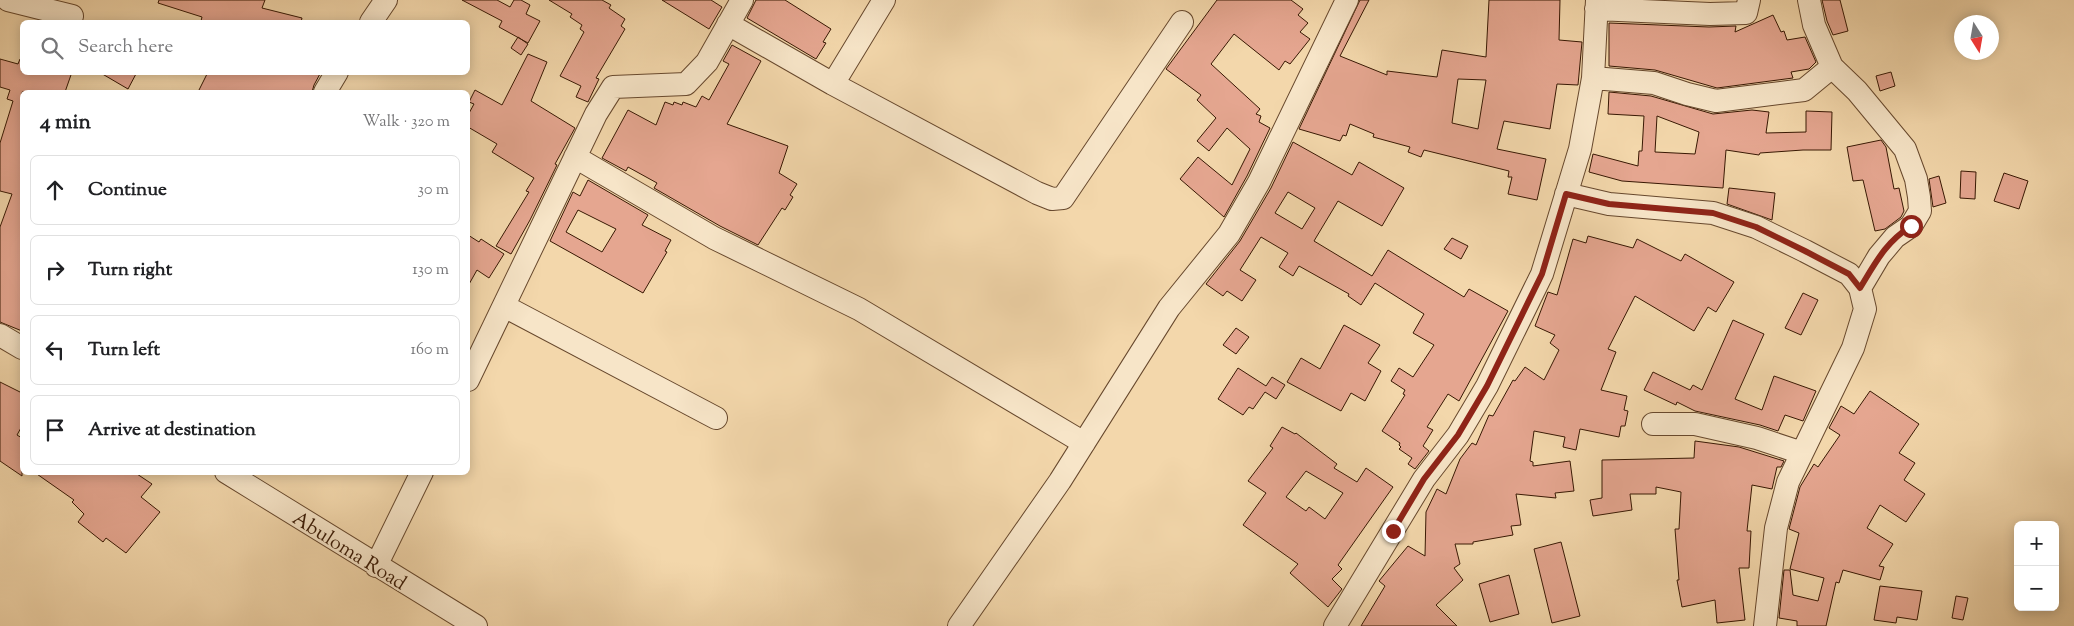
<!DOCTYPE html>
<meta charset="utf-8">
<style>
:root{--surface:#fff;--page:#f2f2f2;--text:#202124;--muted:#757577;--line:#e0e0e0}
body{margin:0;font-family:"Sorts Mill Goudy",serif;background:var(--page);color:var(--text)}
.controls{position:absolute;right:15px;bottom:15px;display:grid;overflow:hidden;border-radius:8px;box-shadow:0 2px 12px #0003}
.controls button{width:45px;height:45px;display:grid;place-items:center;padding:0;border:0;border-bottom:1px solid var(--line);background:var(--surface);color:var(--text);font:25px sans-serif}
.compass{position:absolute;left:1954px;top:15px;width:45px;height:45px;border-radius:50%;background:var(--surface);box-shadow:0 2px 12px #0003;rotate:169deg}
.stop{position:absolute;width:15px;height:15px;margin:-11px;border:4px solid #8f2418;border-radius:50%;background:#fff}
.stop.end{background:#8f2418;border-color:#fff;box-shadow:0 1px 5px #0008}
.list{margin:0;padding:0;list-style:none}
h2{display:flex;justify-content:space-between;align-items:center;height:65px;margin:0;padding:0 20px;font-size:21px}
h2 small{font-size:16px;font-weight:400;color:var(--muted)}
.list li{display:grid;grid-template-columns:32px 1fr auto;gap:15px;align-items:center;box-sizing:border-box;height:70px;margin:0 10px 10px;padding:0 10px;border:1px solid var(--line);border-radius:8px}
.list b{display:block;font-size:19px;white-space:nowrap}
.list em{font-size:16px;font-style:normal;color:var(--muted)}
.icon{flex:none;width:28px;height:28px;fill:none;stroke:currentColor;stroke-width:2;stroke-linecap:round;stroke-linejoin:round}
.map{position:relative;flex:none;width:2074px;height:626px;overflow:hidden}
.search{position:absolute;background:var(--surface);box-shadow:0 2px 12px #0003;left:20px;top:20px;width:450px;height:55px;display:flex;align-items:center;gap:12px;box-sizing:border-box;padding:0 18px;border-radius:8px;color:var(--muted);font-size:19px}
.panel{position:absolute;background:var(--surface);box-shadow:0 2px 12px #0003;left:20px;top:90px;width:450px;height:385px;border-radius:8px}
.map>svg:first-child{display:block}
.building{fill:#e5a690;stroke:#381803;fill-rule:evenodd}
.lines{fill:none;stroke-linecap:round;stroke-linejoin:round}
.minor-casing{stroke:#67482d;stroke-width:24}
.minor{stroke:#f7e5c8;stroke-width:22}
.route{stroke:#8f2418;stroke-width:6}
.labels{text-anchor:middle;stroke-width:4;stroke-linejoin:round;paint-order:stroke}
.street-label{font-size:20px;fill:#381803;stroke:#f7e5c8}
</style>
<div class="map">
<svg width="2074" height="626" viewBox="0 0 2074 626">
<rect width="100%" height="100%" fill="#f3d7ab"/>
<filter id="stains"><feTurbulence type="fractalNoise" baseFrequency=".004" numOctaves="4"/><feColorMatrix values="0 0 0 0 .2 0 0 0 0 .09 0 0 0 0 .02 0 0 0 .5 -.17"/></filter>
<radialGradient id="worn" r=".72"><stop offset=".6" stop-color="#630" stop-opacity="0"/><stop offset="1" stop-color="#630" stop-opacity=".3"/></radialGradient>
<!-- building -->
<path class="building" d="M159 0H265L262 8 302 18 301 22 201 21 202 17 158 3Z
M462 0H497L510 7 514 0H521L530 5 526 14 540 21 528 43 499 27 502 21Z
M549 0H602L611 5 609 8 625 19 621 26 625 29 596 78 599 79 588 102 576 97 581 86 560 76 584 32 580 29 582 25 570 17 572 14Z
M662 0H711L722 7 709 29Z
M756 0H785L831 29 823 42 826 43 816 59 747 18Z
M1217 0H1291L1303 9 1298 15 1308 23 1300 32 1310 39 1290 64 1285 61 1279 70 1234 34 1211 64 1260 109 1256 114 1261 116 1259 122 1270 128 1247 176 1224 217 1180 179 1198 157 1232 185 1250 149 1227 128 1209 151 1197 141 1216 118 1197 100 1201 95 1166 69Z
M1360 0H1369L1340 56 1387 75V71L1437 77 1442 50 1486 57 1489 0H1560L1559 40 1582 42 1578 85 1557 84 1550 129 1504 121 1497 149 1546 159 1537 200 1508 194 1512 177H1508L1509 171 1424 150 1421 157 1408 152 1410 147 1373 137 1374 134 1350 124 1346 136 1343 135 1340 141 1299 129ZM1458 79 1486 80 1478 129 1452 123Z
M1822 0H1840L1848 31 1833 35 1827 21Z
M1773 15 1781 32 1784 31 1787 40 1805 37 1816 62 1809 69 1791 72 1793 78 1717 88 1655 70 1609 66V23L1709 27 1736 26 1735 32Z
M518 37 528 44 521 55 511 48Z
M732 45 761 61 727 124 788 146 779 173 797 184 790 195 793 197 785 210 782 208 758 245 720 226 654 188 657 183 628 167 626 171 602 158 628 110 656 125 665 102 673 105 674 102 682 105 683 102 696 107 702 96 709 100 729 64 723 61Z
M528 54 547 62 531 101 575 128 555 164 557 165 530 220 511 254 496 246 529 192 526 191 534 178 492 152 497 144 468 127V115L474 104 469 102 475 90 502 105Z
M0 59 18 64 20 59H22V72H72L65 92H22V331L0 322V227L12 194 0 191V143L13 101 7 99 10 90 0 87Z
M99 72H137L128 89Z
M208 72H321L314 85 312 92H198Z
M1891 72 1895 86 1880 91 1876 76Z
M1609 92 1651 96 1713 114 1752 110 1769 112 1766 133 1806 132V111L1832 112 1831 150H1803L1760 153 1759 155 1726 150 1723 188 1622 181 1589 172 1593 154 1638 166 1639 151H1642L1644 116 1608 114ZM1657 116 1699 132 1695 154 1655 152Z
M1881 140 1886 147 1894 189 1899 188 1904 211 1901 217 1885 229 1875 231 1863 180 1853 181 1847 147Z
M1293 142 1352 175 1359 162 1404 188 1382 226 1338 201 1314 241 1372 276 1388 250 1464 297 1469 289 1508 311 1459 401 1448 394 1427 427 1433 430 1423 446 1429 451 1415 469 1408 464 1412 458 1399 449 1401 447 1399 445 1400 443 1382 431 1405 395 1403 394 1405 390 1391 381 1399 368 1413 377 1434 345 1413 333 1424 314 1375 283 1361 305 1348 296 1349 294 1299 266 1293 276 1279 267 1288 253 1261 237 1240 270 1256 280 1242 301 1227 291 1223 296 1206 284 1240 241 1271 188ZM1288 192 1315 208 1302 229 1275 213Z
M1961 171 1976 172 1975 199 1960 198Z
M2004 173 2028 181 2019 209 1994 201Z
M1939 176 1946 203 1933 207 1929 179Z
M588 180 648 215 642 225 671 240 665 251 667 252 643 293 550 241 573 192 580 196ZM578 210 616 229 602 252 566 232Z
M1729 188 1775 193 1772 220 1727 204Z
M468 235 479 242 481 239 504 254 489 278 477 270 468 286Z
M1588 236 1633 248 1637 239 1681 261 1685 254 1734 282 1716 312 1708 307 1694 331 1635 296 1608 349 1616 352 1601 390 1627 396 1624 410 1628 411 1625 426H1621L1619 437 1580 429 1576 450 1563 447 1565 437 1534 431 1530 461 1533 462V466L1570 461 1574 491 1555 493 1556 498 1516 494 1521 525 1511 526 1513 535 1473 542V544H1455L1460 564 1454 568 1463 580 1436 605 1457 626H1361L1385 586 1379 581 1408 546 1425 556 1426 512 1437 489 1446 494 1460 459 1472 443 1476 445 1489 415 1493 416 1513 380 1515 381 1525 367 1544 380 1559 350 1550 343 1555 335 1535 326 1548 292 1557 295 1573 239 1586 243Z
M1452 238 1468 246 1461 259 1444 249Z
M1803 293 1818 300 1801 335 1785 328Z
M1733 320 1764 334 1735 399 1762 410 1774 376 1816 391 1803 421 1785 415 1778 431 1760 425 1695 411 1677 402 1676 405 1644 390 1653 372 1690 390 1693 385 1702 390Z
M1344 325 1380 345 1368 363 1381 371 1365 401 1351 393 1341 411 1287 382 1301 358 1320 369Z
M1236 328 1249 337 1236 354 1223 345Z
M1238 368 1266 386 1272 377 1285 385 1276 399 1265 392 1253 409 1249 407 1243 415 1218 399Z
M0 382 22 393V426L17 435 22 438V476L0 461Z
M1870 391 1919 424 1899 453 1915 463 1904 480 1925 494 1906 522 1880 505 1867 528 1893 544 1879 566 1884 567 1880 580 1843 570 1839 583 1836 582 1826 626H1797V621L1779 618 1784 570H1790L1793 595 1818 601 1824 578 1790 569 1799 533 1789 529 1800 487 1814 464 1818 467 1840 435 1829 428 1841 406 1854 414Z
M1282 427 1295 434 1296 433 1337 464 1334 468 1357 482 1366 468 1393 487 1338 565 1342 569 1332 579 1342 589 1328 607 1290 573 1298 564 1243 525 1266 493 1248 481 1273 448 1270 446ZM1306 471 1343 493 1325 519 1309 507 1306 511 1286 497Z
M1695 441 1739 447 1784 461 1781 467H1777L1772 489 1752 485 1747 531H1751L1749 568H1739L1745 620 1717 623 1715 600 1682 607 1677 580H1679L1675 529H1679L1681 492 1656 487V494H1630L1632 510 1593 516 1590 500 1602 498V460L1694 458Z
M34 472H134L152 484 141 497 160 512 126 553 106 538 103 542 78 522 84 514 72 502 74 500Z
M1561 542 1580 616 1552 623 1534 549Z
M1509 575 1519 614 1490 622 1479 584Z
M1880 586 1922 591 1917 620 1897 617 1896 623 1874 620Z
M1956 596 1968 598 1963 620 1952 618Z"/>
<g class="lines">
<defs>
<path id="minor" d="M8 0 72 16
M1809 0 1814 25 1832 67 1857 91 1905 149 1916 179 1919 197 1920 211 1911 226 1895 237 1879 256 1860 288
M1596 9 1710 14 1746 13 1749 0
M371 22 386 0
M728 24 833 84 1037 193 1052 199 1063 198 1182 22
M1593 78 1654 83 1687 94 1716 101 1804 90 1832 67
M833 84 884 0
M325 92 337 72
M575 157 714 238 859 309 1084 443
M1566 194 1609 204 1713 213 1756 227 1805 251 1849 274 1860 288 1865 309 1853 348 1788 482 1776 528 1765 626
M504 306 716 418
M0 335 22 348
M468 380 596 114 613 87 686 84 707 62 742 0
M1653 424H1695L1757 438 1802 453
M226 472 476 626
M376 566 422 472
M959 626 1060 481 1169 308 1229 234 1259 182 1347 0
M1335 626 1424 479 1458 435 1487 386 1542 274 1580 149 1593 78 1597 0"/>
</defs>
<!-- minor casing -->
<use href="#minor" class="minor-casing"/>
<!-- minor -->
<use href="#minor" class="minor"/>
</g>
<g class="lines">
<!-- route -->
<path class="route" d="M1393 531 1424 479 1458 435 1487 386 1542 274 1566 194 1609 204 1713 213 1756 227 1805 251 1849 274 1860 288C1876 262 1885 243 1911 226"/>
</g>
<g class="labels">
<!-- street labels -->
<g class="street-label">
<text transform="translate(350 550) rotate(32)" y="7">Abuloma Road</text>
</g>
</g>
<rect width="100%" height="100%" filter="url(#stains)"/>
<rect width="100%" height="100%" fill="url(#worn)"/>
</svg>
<div class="controls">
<button>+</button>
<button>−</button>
</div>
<svg class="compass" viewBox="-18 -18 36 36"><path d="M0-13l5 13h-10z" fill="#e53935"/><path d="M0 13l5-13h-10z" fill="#757577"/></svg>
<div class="stop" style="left:1911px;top:226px"></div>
<div class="stop end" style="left:1393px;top:531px"></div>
<div class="search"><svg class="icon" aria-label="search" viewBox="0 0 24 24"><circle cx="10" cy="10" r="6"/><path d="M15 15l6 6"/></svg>Search here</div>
<section class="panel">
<h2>4 min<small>Walk · 320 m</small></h2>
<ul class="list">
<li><svg class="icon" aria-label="ahead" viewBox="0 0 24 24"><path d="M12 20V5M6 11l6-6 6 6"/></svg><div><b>Continue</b></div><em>30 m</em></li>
<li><svg class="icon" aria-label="right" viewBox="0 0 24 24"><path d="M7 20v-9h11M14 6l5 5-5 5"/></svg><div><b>Turn right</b></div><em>130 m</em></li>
<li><svg class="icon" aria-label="left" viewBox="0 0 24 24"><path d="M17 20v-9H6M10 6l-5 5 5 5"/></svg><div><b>Turn left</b></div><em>160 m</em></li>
<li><svg class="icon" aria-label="arrive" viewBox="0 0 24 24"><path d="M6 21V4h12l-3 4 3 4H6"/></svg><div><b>Arrive at destination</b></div></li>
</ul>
</section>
</div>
